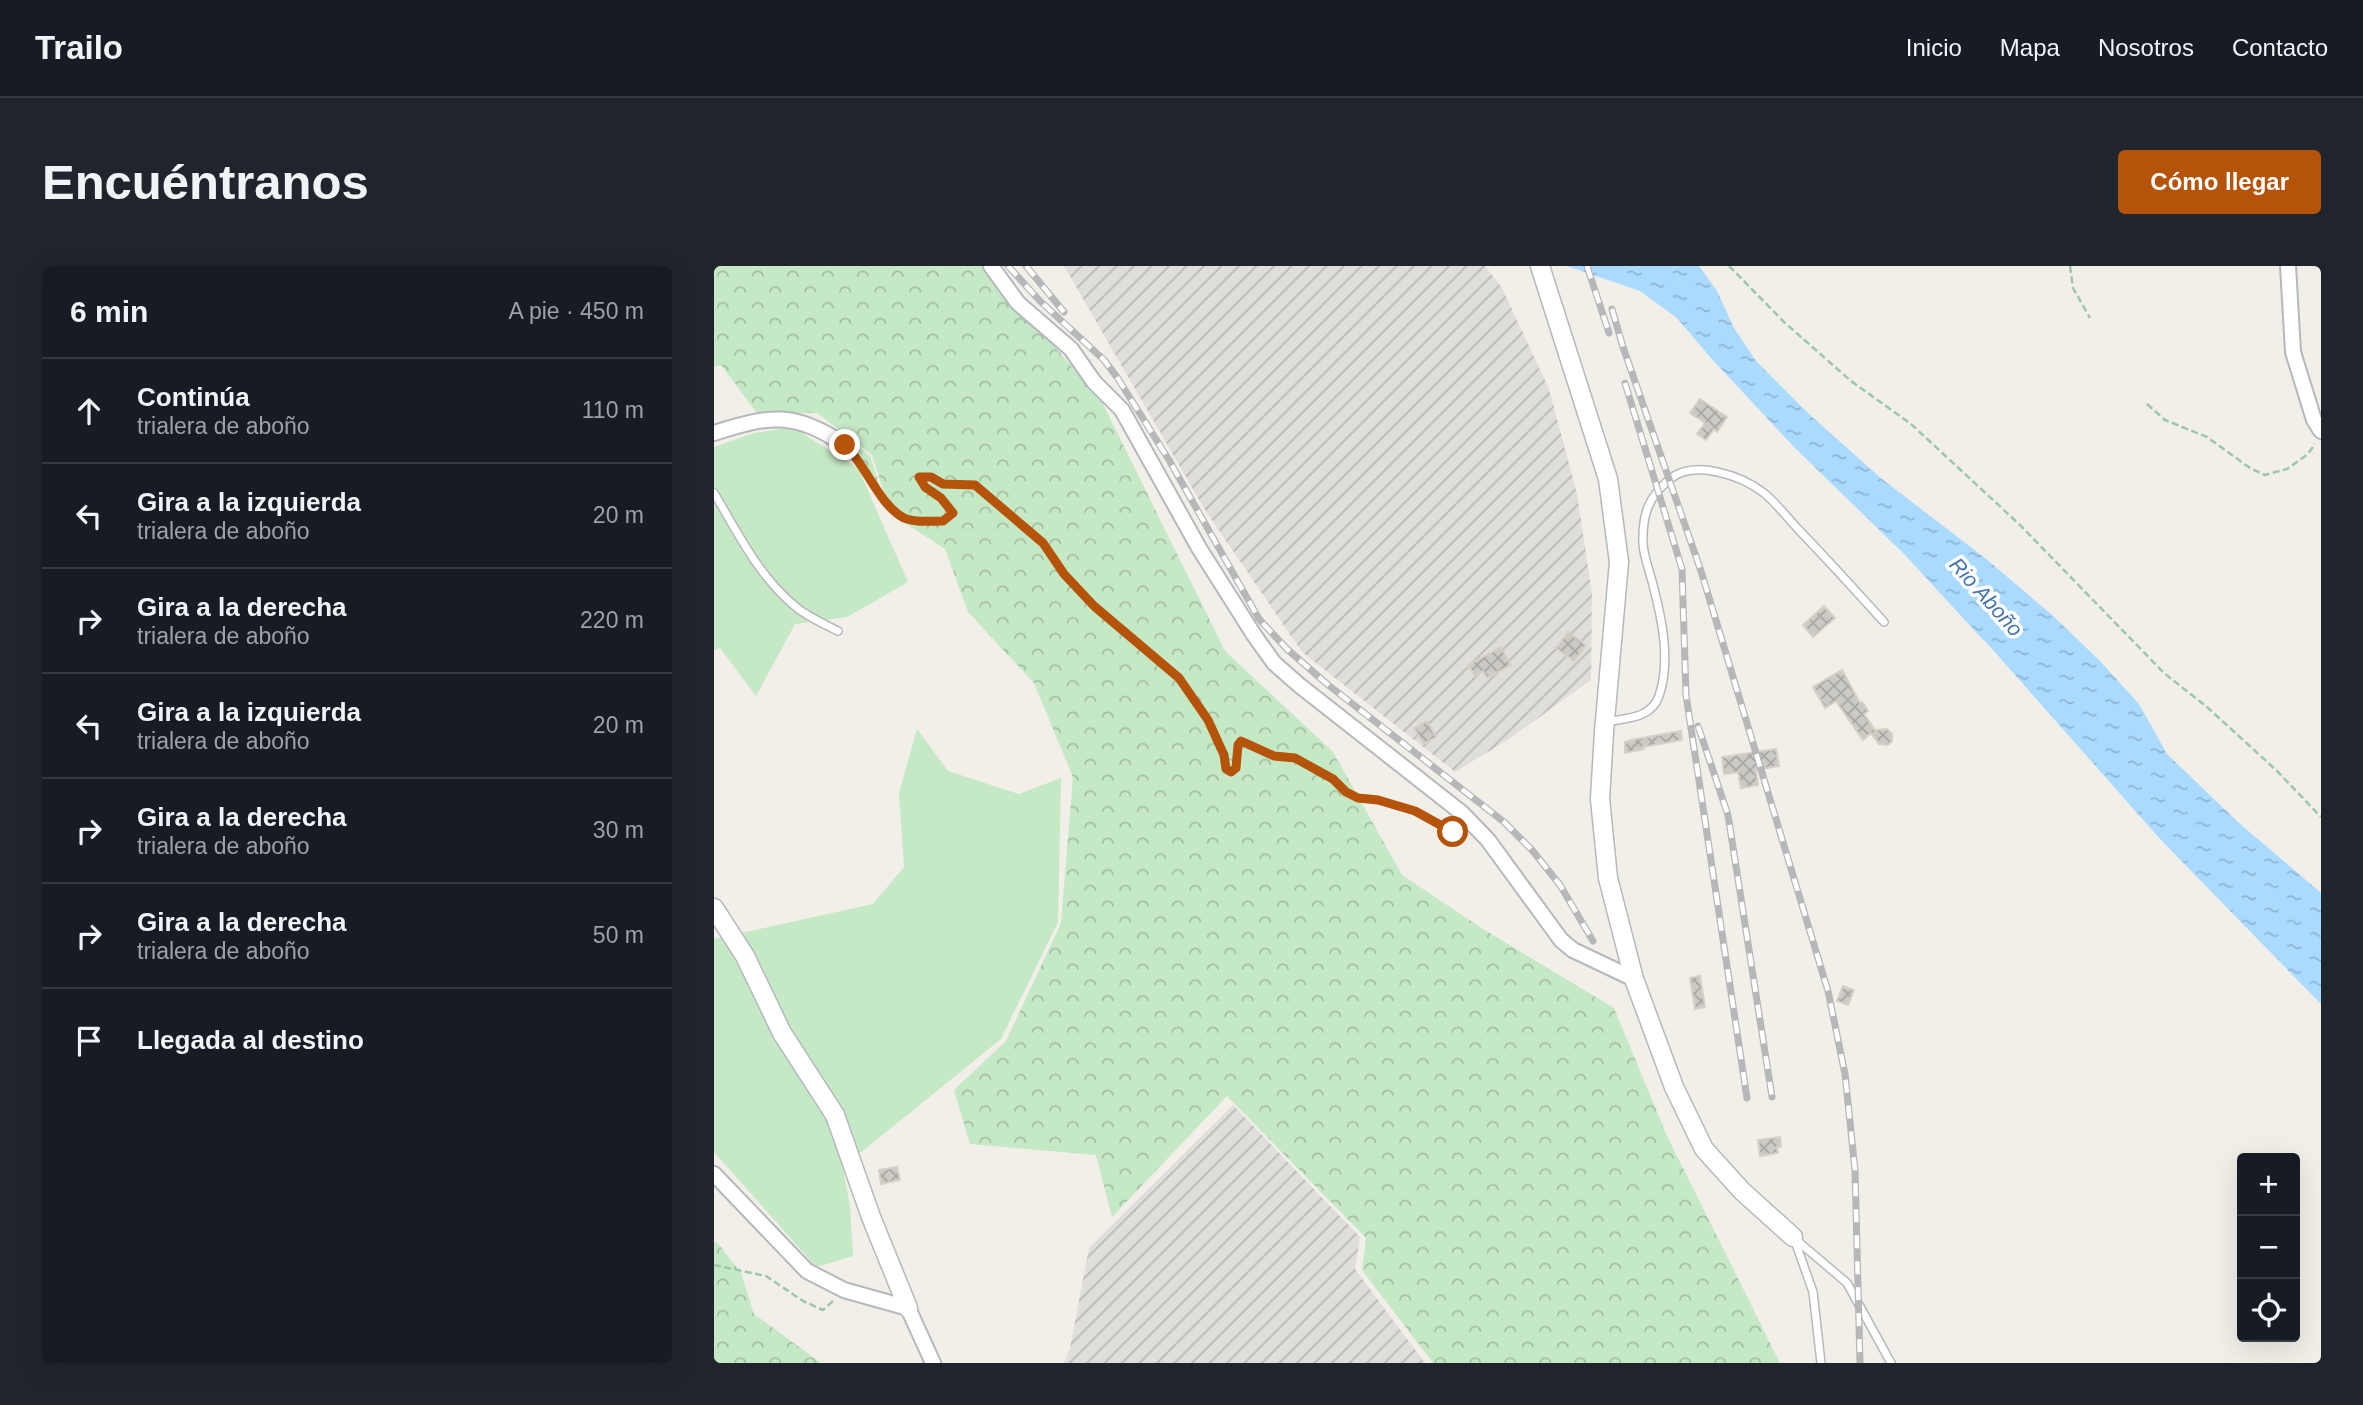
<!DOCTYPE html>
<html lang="es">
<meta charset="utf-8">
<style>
:root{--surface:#171b24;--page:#20242c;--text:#f1f3f6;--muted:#9ea1a6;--line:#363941;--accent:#b45309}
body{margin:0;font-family:Arial,sans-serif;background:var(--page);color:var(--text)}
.controls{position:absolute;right:21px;bottom:21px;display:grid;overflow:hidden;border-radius:7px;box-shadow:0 7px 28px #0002}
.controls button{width:63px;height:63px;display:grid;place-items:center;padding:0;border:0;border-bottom:2px solid var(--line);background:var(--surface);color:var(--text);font:35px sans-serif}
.stop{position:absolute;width:21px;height:21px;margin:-16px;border:5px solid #b45309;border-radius:50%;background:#fff}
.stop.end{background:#b45309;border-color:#fff;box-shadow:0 2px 7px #0008}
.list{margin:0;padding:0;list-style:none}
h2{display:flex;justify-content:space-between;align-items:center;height:91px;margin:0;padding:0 28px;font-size:30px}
h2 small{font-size:23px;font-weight:400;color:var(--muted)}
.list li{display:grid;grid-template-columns:46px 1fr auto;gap:21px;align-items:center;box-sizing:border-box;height:105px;padding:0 28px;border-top:2px solid var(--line)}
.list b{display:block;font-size:26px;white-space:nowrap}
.list p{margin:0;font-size:23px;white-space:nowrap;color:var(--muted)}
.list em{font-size:23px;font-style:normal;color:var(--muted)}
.icon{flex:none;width:38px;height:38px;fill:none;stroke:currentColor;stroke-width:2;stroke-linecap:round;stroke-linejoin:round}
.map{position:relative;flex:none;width:1607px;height:1097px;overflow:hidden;border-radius:7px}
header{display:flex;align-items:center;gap:42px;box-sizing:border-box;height:98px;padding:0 35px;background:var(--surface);border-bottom:2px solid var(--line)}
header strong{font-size:33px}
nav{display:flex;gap:38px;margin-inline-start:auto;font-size:24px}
.intro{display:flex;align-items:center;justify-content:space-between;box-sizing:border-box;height:168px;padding:0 42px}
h1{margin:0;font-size:49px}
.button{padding:18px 32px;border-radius:7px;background:var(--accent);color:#fff;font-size:24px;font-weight:700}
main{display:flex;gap:42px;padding:0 42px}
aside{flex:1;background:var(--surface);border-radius:7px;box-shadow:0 7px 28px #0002}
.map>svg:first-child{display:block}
.industrial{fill:url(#industrial-furrows)}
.green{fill:#c5e8c5}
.forest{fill:url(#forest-crowns)}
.water{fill:url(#water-ripples)}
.pier{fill:#f1efe8}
.building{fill:url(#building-cross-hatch);stroke:#d6d1c6;stroke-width:2}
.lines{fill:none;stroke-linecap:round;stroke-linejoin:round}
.service-casing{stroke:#b5b8bc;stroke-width:10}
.minor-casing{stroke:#b5b8bc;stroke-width:18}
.tertiary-casing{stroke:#b5b8bc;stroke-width:21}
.path{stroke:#9cc7a9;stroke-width:2.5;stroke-dasharray:7 3.5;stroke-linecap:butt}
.service{stroke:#fff;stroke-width:7}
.minor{stroke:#fff;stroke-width:14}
.tertiary{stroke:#fff;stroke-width:18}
.rail-casing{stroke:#b6b7b8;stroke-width:7}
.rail{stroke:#fff;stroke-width:4.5;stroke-dasharray:13;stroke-linecap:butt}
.route{stroke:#b45309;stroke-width:9}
.labels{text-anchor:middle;stroke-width:7;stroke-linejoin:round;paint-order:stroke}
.water-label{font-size:21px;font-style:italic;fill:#4174aa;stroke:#fff}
</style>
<header>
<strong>Trailo</strong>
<nav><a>Inicio</a><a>Mapa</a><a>Nosotros</a><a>Contacto</a></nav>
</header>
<div class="intro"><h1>Encuéntranos</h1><a class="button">Cómo llegar</a></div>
<main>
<aside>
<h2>6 min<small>A pie · 450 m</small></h2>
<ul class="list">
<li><svg class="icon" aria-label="ahead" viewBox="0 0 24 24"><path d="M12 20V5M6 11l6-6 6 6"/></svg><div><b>Continúa</b><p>trialera de aboño</p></div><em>110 m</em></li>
<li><svg class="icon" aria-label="left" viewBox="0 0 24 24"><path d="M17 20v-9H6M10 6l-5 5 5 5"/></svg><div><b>Gira a la izquierda</b><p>trialera de aboño</p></div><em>20 m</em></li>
<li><svg class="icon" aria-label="right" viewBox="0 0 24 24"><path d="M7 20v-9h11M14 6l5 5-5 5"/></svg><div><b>Gira a la derecha</b><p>trialera de aboño</p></div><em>220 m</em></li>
<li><svg class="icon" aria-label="left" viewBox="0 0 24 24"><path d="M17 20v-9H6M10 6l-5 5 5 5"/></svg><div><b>Gira a la izquierda</b><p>trialera de aboño</p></div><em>20 m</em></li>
<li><svg class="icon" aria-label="right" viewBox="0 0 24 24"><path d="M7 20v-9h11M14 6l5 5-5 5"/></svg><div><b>Gira a la derecha</b><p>trialera de aboño</p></div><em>30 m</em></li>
<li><svg class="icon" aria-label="right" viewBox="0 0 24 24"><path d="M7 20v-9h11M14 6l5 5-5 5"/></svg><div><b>Gira a la derecha</b><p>trialera de aboño</p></div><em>50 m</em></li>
<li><svg class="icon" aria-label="arrive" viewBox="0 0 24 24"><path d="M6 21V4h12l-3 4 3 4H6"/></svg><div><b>Llegada al destino</b></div></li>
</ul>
</aside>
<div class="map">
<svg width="1607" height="1097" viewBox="0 0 1607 1097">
<defs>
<pattern id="industrial-furrows" width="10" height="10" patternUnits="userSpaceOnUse" patternTransform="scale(1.75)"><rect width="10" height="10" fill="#e0deda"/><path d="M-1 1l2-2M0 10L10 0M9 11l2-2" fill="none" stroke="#b9b8b5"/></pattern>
<pattern id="forest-crowns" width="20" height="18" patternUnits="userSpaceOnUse" patternTransform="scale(1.75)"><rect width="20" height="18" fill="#c5e8c5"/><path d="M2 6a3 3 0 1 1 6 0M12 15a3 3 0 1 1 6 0" fill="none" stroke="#a3c0a4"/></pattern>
<pattern id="water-ripples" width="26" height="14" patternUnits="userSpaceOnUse" patternTransform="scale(1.75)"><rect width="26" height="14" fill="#aadaff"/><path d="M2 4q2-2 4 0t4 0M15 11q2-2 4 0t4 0" fill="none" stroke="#8eb4d2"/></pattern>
<pattern id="building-cross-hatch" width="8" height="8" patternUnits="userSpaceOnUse" patternTransform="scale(1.75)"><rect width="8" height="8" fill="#cccac5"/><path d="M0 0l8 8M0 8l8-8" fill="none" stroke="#a9a8a4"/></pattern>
</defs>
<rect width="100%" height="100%" fill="#f1efe8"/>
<!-- industrial -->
<path class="industrial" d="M350 0H771L788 22 835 123 863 228 878 328 877 414 795 473 741 506 588 386 491 244Z
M519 839 646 971 641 1003 711 1097H350L356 1082 375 982Z"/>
<!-- green -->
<path class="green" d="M78 161 144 202 194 316 133 351 81 358 42 430 6 382 0 384V181L40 167Z
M203 463 234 505 305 528 347 512 344 656 287 773 150 884 128 898 136 940 139 990 102 1001 0 886V673L159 638 190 601 185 527Z"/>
<!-- forest -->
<path class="forest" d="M0 0H272L388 136 511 385 619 486 688 609 769 663 900 742 953 870 1066 1097H719L648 1004 652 972 513 830 398 951 382 889 256 878 240 824 292 775 347 657 359 511 320 417 254 346 231 283 176 247 158 189 103 147H43L7 99 0 101Z
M138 176 156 190 174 245Z
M0 976H3L27 1007 40 1048 107 1097H0Z"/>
<!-- water -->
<path class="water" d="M853 0H985L1003 25 1020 62 1042 95 1096 149 1168 213 1271 292 1337 348 1386 395 1425 438 1453 488 1525 557 1607 627V738L1444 571 1284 390 1191 289 1079 180 996 91 963 52 926 25Z"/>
<!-- pier -->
<path class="pier" d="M1266 374H1270L1444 571 1607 741 1441 573Z"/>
<!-- building -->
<path class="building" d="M986 133 1013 151 1003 166 1000 163 992 174 983 168 991 157 976 147Z
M1110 340 1121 352 1099 371 1089 359Z
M854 366 872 379 860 395 842 382Z
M787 381 797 399 773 412 769 405 761 410 754 399Z
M1128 404 1146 437 1148 436 1154 445 1150 448 1161 464 1173 463 1178 468V475L1174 479 1165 478 1157 467 1149 474 1122 435 1111 442 1099 421Z
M713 455 722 471 710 478 700 462Z
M967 465 968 474 929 481 930 483 911 487V476L917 474Z
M1062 483 1065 500 1042 504 1044 519 1027 522 1024 506 1010 508 1008 491Z
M986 710 991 741 981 743 976 712Z
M1129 720 1140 724 1134 739 1123 735Z
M1066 871 1067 881H1063L1064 887 1046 890 1044 874Z
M183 901 186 914 167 918 165 904Z"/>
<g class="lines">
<defs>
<path id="service" d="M0 227C24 267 45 311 82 341 94 351 110 358 124 365
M891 456C912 452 937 453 945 430 957 395 948 353 939 319 936 306 930 292 929 278 928 249 934 231 956 213 981 193 1028 210 1050 227 1062 237 1073 251 1083 262 1113 293 1141 324 1170 356
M1080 972 1133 1017 1177 1097
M1081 975 1099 1026 1107 1097"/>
<path id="minor" d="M277 0 304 37 357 83 380 116 408 144 485 282 540 369 560 397 585 419 748 547 774 574 847 674 859 684 920 713
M1574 0 1579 86 1600 154 1607 165
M0 167C57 149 79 145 131 179
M0 908 93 1005 130 1024 194 1042 219 1097"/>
<path id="tertiary" d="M826 0 894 213 905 296 890 466 886 533 894 612 920 713 960 821 990 883 1028 925 1079 971
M0 642 31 690 68 767 121 849 157 951 194 1042"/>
</defs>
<!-- service casing -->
<use href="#service" class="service-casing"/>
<!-- minor casing -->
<use href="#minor" class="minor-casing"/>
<!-- tertiary casing -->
<use href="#tertiary" class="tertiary-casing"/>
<!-- path -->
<path class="path" d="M1015 0 1070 56 1137 115 1197 158 1306 259 1450 407 1493 441 1562 504 1607 551
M1356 0 1359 22 1376 52
M1433 138 1451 154 1493 171 1536 202 1551 209 1573 203 1594 188 1601 178
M140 187 171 236 191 252 229 255 239 247 227 232 211 221 205 211H217L229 218 261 219 329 277 350 308 380 340 465 412 494 454 510 489 511 503 517 506 522 502 524 479 527 475 560 490 581 492 619 513 632 526 644 532 664 534 701 545 710 549 727 561 750 571
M0 999 52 1010 89 1035 109 1044 119 1035"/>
<!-- service -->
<use href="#service" class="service"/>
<!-- minor -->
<use href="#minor" class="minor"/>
<!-- tertiary -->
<use href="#tertiary" class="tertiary"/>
<defs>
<path id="rail" d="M294 0 326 35 390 94 403 111 455 194 545 353 573 383 613 418 790 556 818 584 846 619 879 675
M312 0 350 46
M873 0 895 67
M898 43 909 81 987 305 1114 725 1131 808 1141 904 1146 1097
M911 117 968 303 972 429 1033 832
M984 460 1014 549 1058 831"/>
</defs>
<!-- rail casing -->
<use href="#rail" class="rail-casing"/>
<!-- rail -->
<use href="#rail" class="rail"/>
</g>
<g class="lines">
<!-- route -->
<path class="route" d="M131 179C152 199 165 239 190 252 201 257 217 255 229 255L239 247 227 232 211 221 205 211H217L229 218 261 219 329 277 350 308 380 340 465 412 494 454 510 489 512 503 517 506 522 502 524 479 527 475 560 490 581 492 619 513 632 526 644 532 664 534 701 545 739 566"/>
</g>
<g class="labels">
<!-- water labels -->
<g class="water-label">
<text transform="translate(1272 331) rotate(48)" y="7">Rio Aboño</text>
</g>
</g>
</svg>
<div class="controls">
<button>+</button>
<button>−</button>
<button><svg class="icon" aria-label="locate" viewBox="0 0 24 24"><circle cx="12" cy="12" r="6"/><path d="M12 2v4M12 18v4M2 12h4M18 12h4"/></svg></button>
</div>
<div class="stop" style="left:739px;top:566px"></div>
<div class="stop end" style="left:131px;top:179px"></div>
</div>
</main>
